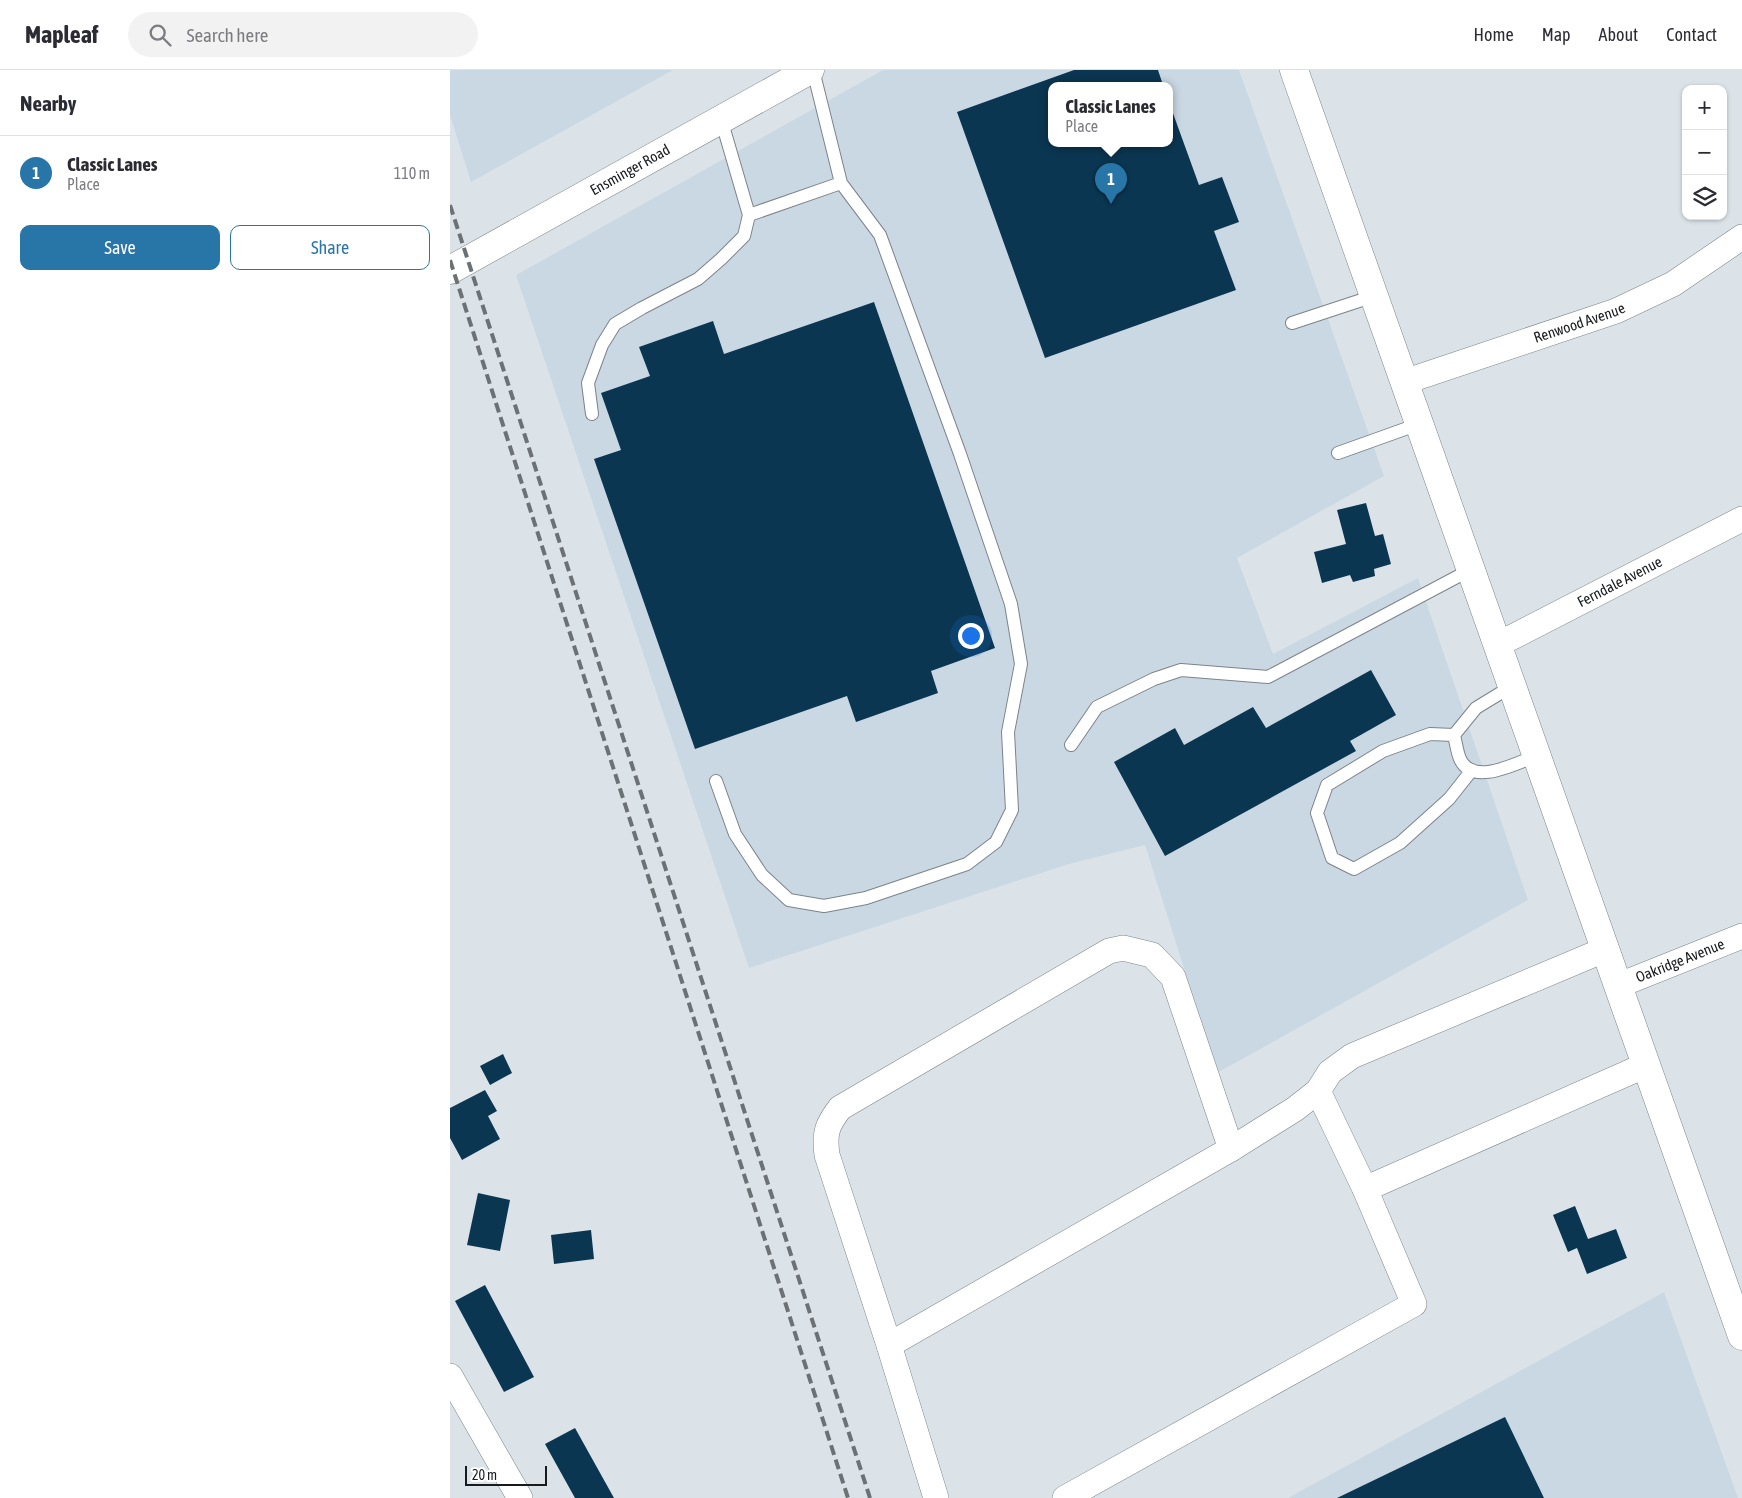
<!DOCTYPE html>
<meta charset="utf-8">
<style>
:root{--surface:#fff;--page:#f2f2f3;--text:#2b2b33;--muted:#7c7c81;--line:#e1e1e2;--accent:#2876a8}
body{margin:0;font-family:"Asap Condensed",sans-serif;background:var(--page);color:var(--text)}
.controls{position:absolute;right:15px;top:15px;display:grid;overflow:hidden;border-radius:10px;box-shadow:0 1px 4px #0004}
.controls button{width:45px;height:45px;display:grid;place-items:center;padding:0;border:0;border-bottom:1px solid var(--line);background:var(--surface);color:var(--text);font:25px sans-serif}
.scale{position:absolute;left:15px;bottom:12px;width:82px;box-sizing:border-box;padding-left:5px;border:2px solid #181b1d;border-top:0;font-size:14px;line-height:18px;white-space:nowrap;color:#181b1d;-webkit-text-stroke:4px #fff;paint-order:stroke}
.you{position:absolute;left:520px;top:565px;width:18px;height:18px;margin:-12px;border:4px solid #fff;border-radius:50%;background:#1a73e8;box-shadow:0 0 0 8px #1a73e833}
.badge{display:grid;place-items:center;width:32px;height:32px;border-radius:50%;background:var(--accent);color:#fff;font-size:16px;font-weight:700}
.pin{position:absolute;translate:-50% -41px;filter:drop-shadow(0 1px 2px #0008)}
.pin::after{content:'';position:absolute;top:26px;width:18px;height:15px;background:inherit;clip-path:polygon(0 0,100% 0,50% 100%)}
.popup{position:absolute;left:598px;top:12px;width:125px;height:65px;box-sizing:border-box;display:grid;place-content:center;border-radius:10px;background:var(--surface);filter:drop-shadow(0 1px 4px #0005);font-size:16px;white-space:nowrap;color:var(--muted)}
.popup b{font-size:19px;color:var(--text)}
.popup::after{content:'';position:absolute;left:50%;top:100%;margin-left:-10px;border:10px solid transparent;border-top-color:var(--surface)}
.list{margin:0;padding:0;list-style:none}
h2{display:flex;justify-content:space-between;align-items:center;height:65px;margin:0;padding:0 20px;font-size:21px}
h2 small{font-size:16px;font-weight:400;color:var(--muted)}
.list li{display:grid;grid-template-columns:32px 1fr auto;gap:15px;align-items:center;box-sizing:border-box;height:75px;padding:0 20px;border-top:1px solid var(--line)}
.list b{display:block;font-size:19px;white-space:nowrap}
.list p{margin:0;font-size:16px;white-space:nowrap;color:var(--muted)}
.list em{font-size:16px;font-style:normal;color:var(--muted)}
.actions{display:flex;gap:10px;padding:15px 20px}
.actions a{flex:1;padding:11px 0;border:1px solid var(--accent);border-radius:10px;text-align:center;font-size:18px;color:var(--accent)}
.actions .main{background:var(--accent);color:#fff}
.icon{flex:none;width:28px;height:28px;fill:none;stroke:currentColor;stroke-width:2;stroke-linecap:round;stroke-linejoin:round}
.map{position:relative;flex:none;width:1292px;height:1428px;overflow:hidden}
header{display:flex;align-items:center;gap:30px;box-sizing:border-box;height:70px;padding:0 25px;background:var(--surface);border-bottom:1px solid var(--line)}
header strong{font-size:24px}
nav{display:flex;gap:28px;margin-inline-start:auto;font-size:18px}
.search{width:350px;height:45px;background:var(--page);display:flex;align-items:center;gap:12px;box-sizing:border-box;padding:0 18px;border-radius:28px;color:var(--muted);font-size:19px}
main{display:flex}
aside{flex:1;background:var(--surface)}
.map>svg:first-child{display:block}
.built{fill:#cad8e4;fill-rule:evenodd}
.building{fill:#0b3651}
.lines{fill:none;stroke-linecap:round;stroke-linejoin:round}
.lane-casing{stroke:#7c8489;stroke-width:14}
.street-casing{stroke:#7c8489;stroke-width:26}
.secondary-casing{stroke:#7c8489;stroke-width:29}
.lane{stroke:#fff;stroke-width:12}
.street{stroke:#fff;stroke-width:25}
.secondary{stroke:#fff;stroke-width:28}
.rail{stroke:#6c7175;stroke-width:4;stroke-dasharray:10 5;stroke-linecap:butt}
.labels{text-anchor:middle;stroke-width:5;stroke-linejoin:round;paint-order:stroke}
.street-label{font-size:15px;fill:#181b1d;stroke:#fff}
</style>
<header>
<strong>Mapleaf</strong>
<div class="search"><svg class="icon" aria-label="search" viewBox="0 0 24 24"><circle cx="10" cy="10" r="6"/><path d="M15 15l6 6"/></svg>Search here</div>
<nav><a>Home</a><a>Map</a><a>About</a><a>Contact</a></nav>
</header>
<main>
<aside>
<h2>Nearby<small></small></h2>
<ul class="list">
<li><span class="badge">1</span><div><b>Classic Lanes</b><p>Place</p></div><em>110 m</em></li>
</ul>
<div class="actions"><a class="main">Save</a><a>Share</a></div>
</aside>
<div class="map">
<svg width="1292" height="1428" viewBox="0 0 1292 1428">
<rect width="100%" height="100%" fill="#dbe3e9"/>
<!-- built -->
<path class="built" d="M0 0H223L21 112 0 45Z
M433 0H789L934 406 787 488 823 584 968 508 1078 830 767 1003 695 775 619 794 299 898 66 205ZM602 15H720V73H602Z
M1214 1222 1288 1428H838Z"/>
<!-- building -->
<path class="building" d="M624 0H708L713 15H602V73H720V35L749 115 772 107 789 152 764 161 786 220 595 288 507 42Z
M424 232 545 578 481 601 488 623 406 652 397 626 245 679 144 389 171 380 151 323 200 306 189 277 263 251 274 284Z
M916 433 925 466 933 464 941 494 924 499 925 506 903 512 900 505 872 513 864 482 896 474 887 440Z
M921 600 946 645 900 671 906 681 715 786 664 692 725 658 734 675 803 637 816 658Z
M53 984 62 1003 40 1015 30 996Z
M35 1020 47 1041 38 1046 50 1069 12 1090 0 1068V1038Z
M28 1123 60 1130 50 1181 17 1175Z
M1125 1136 1138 1169 1166 1159 1177 1188 1137 1204 1127 1178 1118 1182 1103 1145Z
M141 1160 144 1189 104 1194 101 1165Z
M35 1215 84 1307 54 1322 5 1231Z
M1055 1347 1094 1428H887Z
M125 1358 164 1428H125L95 1374Z"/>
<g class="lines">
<defs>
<path id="lane" d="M299 145 391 113
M842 253 924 226
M142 344 138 313 152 275 165 254 192 238 248 209 271 189 294 166 299 145 271 49
M888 383 969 354
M1062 616 1026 638 1004 665C1006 673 1007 682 1010 689 1023 717 1066 693 1086 686
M1004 665 980 664 933 681 877 715 867 743 882 788 904 799 950 773 999 729 1022 700
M621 675 647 637 704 609 731 600 818 607 1020 500
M266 711 285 764 312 805 339 830 374 836 416 828 517 794 546 772 562 740 558 662 571 594 561 534 510 384 430 165 391 113 363 0"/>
<g id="street">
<path id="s1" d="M954 312 1166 241 1223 214 1292 167"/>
<path id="s2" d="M1047 575 1292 449"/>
<path id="s3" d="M1167 916 1292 866"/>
<path d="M915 1119 1196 995"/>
<path d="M439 1275 781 1079 845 1039 868 1021 880 1002 902 986 1154 880"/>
<path d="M0 1306 70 1428"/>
<path d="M486 1428 439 1275 377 1085C374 1063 377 1055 390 1038L659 881 673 878 702 885 723 907 781 1079"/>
<path d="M615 1428 964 1234 915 1119 868 1021"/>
</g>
<g id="secondary">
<path d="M844 0 1292 1266"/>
<path id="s4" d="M0 200 360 0"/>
</g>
</defs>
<!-- lane casing -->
<use href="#lane" class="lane-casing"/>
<!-- street casing -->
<use href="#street" class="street-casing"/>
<!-- secondary casing -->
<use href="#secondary" class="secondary-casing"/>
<!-- lane -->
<use href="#lane" class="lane"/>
<!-- street -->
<use href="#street" class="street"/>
<!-- secondary -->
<use href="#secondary" class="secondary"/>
<!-- rail -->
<path class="rail" d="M0 135 420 1428
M0 190 398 1428"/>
</g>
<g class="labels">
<!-- street labels -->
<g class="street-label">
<text dy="5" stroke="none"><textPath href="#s4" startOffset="206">Ensminger Road</textPath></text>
<text dy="5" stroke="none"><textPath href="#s1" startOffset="185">Renwood Avenue</textPath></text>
<text dy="5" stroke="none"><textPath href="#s2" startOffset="138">Ferndale Avenue</textPath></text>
<text dy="5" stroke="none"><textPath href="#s3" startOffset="68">Oakridge Avenue</textPath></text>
</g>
</g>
</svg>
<div class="controls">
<button>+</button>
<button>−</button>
<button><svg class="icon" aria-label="layers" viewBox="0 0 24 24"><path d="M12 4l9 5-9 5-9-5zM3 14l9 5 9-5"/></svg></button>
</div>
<div class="scale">20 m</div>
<div class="you"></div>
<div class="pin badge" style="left:661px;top:134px">1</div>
<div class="popup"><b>Classic Lanes</b>Place</div>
</div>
</main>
